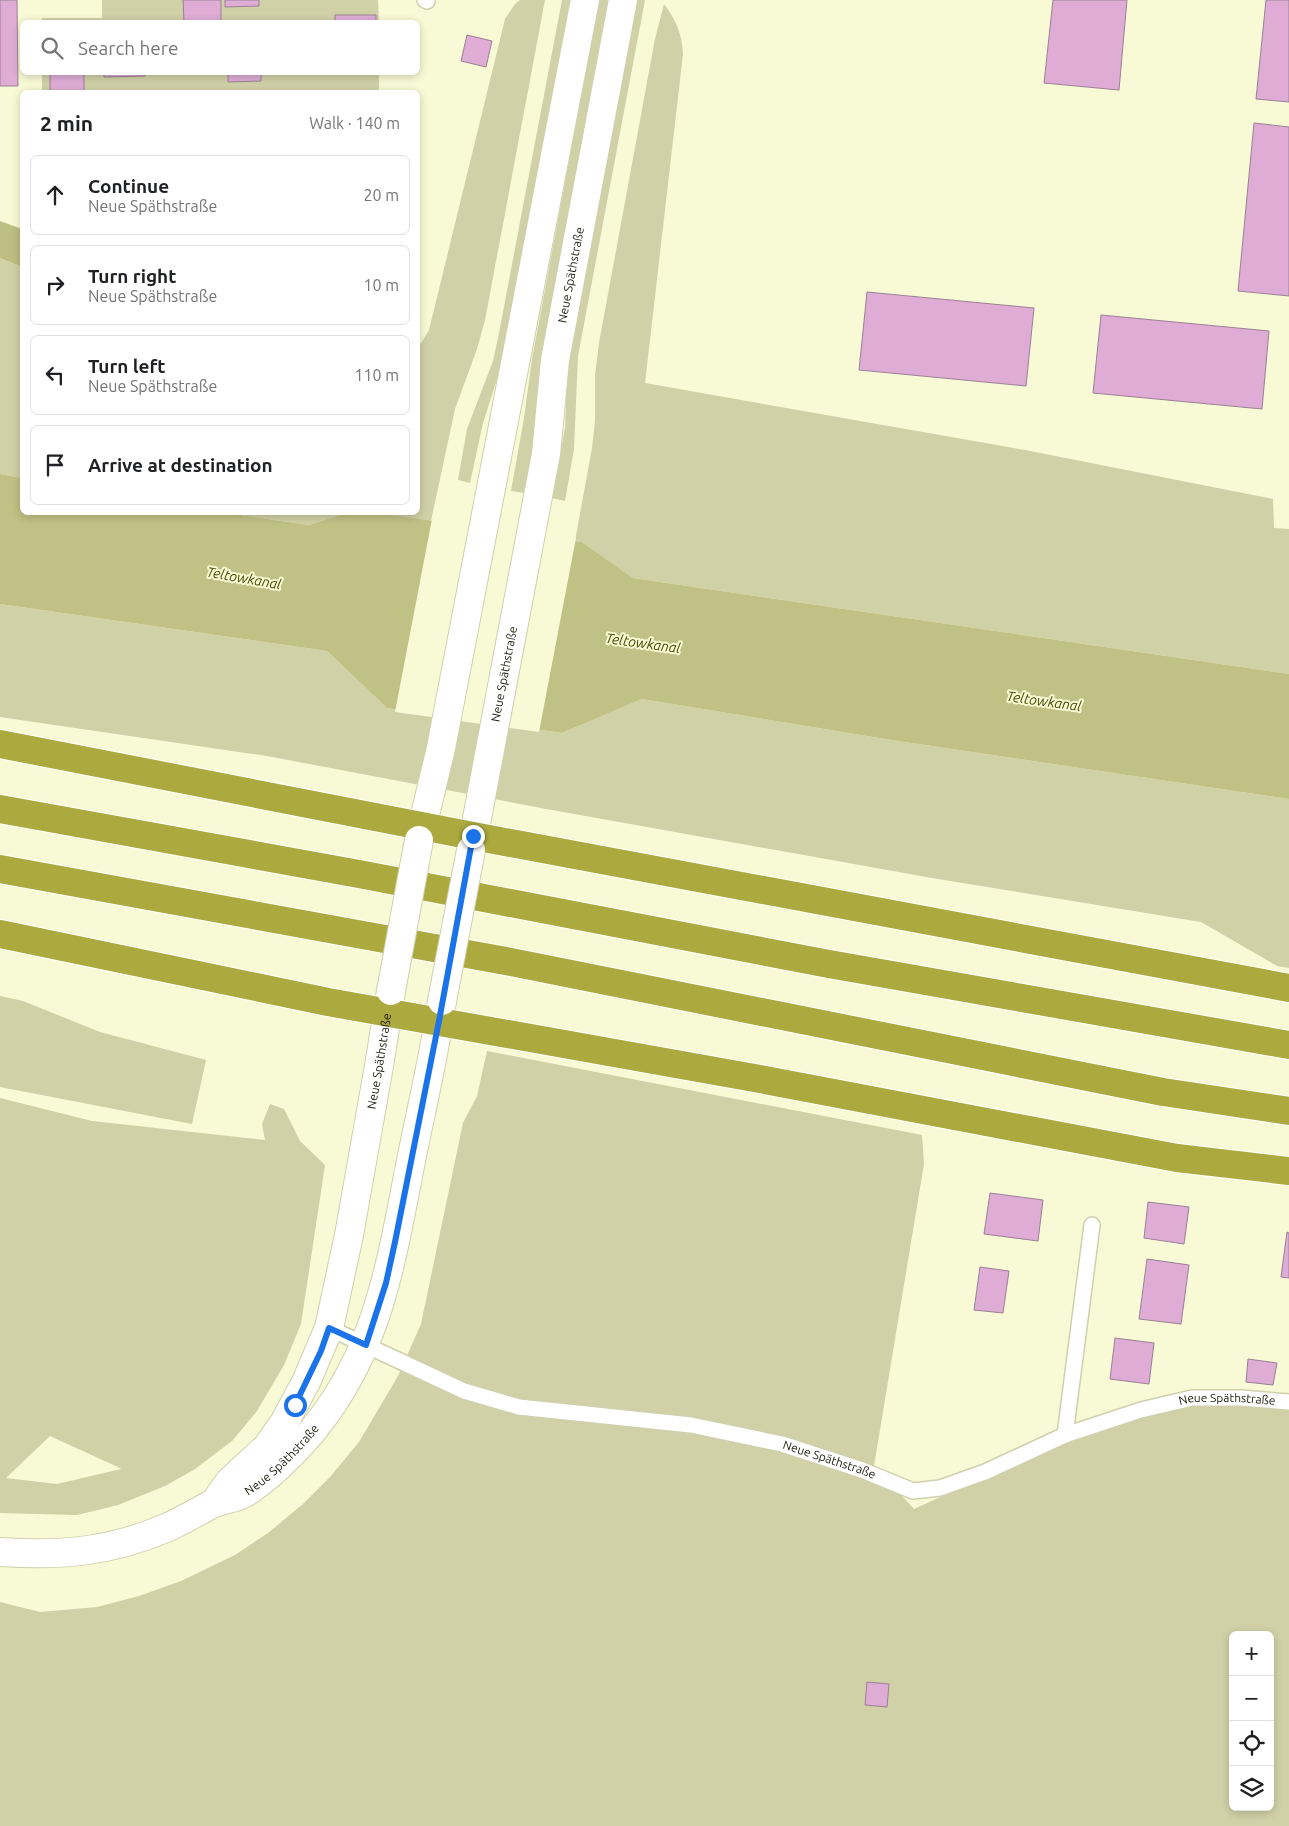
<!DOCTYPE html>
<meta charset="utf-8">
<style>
:root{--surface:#fff;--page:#f6f6f6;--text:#202124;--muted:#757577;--line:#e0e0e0}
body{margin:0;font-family:Ubuntu,sans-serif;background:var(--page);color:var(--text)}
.controls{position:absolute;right:15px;bottom:15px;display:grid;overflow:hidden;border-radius:8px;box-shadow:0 2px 8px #0003}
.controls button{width:45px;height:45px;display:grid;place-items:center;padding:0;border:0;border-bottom:1px solid var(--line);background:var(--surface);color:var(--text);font:25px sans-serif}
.stop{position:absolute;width:15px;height:15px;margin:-11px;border:4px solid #1a73e8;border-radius:50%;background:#fff}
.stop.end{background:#1a73e8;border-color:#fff;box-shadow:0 1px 5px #0008}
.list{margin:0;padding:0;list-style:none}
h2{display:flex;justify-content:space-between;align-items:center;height:65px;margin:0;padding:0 20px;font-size:21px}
h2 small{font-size:16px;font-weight:400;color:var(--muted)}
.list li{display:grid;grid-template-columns:32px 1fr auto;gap:15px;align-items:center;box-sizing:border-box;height:80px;margin:0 10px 10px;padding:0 10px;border:1px solid var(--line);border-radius:8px}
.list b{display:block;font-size:19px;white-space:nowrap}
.list p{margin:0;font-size:16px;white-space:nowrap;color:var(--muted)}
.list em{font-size:16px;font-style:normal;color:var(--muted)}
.icon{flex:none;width:28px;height:28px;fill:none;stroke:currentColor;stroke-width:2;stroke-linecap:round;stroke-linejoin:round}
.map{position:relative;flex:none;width:1289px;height:1826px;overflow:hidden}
.search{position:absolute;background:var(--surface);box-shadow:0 2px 8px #0003;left:20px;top:20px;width:400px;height:55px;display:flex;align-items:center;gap:12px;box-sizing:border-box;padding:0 18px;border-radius:8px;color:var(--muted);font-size:19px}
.panel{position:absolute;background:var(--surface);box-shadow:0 2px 8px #0003;left:20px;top:90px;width:400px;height:425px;border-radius:8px}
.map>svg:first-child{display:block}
.green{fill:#d0d1a7;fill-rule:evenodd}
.forest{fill:#bebe82}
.water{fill:#c1c185}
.pier{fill:#f8f9d5}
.building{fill:#deacd5;stroke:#9b8096}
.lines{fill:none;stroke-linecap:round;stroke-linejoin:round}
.lane-casing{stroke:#d0d0ae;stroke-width:18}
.secondary-casing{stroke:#d0d0ae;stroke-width:30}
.highway-casing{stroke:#fff;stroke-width:30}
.lane{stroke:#fff;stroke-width:15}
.secondary{stroke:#fff;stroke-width:28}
.highway{stroke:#acaa3e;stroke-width:28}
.secondary-bridge-casing{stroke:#d0d0ae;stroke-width:30;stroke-linecap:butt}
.secondary-bridge{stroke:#fff;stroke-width:28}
.route{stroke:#1a73e8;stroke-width:6}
.labels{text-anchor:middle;stroke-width:4;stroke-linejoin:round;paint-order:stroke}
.street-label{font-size:12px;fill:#1b1b0e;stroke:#f8f9d5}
.water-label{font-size:14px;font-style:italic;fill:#4d4b00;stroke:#f8f9d5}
</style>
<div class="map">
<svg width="1289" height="1826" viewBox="0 0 1289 1826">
<rect width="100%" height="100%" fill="#f8f9d5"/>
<!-- green -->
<path class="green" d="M102 0H378L379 22H42V18H102Z
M520 0H545L485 320 477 349 455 409 431 521 369 513 418 512V345H420L429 330 505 19 515 4Z
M562 0H571L506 345 500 370 483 423 470 483 458 480 467 429 493 361 499 333Z
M599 0H609L542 353 534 446 525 493 511 491 524 418 532 359Z
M637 0H645L578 356 574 449 565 501 552 498 565 428 567 378 572 347Z
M664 4C676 20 682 34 683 54L645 383 1025 450 1273 499 1274 528 1289 529V674L633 578 582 542 575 541 592 448 595 421V375L599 343 655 39Z
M42 73H379V92H42Z
M0 258 22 267V478L0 474Z
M226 513H346L309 525Z
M0 604 327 651 387 708 562 733 642 699 891 740 1289 799V968L1277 966 1201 922 932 878 541 808 267 756 0 717Z
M0 996 23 1001 100 1032 206 1060 192 1124 0 1087Z
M487 1051 922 1135 924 1164 874 1466 914 1509 1107 1421 1217 1390 1289 1396V1826H0V1602L40 1612 97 1607 139 1596 181 1581 235 1555 268 1533 303 1504 330 1477 359 1442 398 1376 421 1324 463 1123 477 1096ZM1233 1635H1270V1807H1233Z
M0 1098 92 1121 265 1140 262 1124 270 1104 284 1109 300 1141 325 1165 301 1324 284 1365 257 1411 232 1441 195 1469 165 1486 118 1505 77 1515 0 1513ZM50 1436 120 1468 121 1469 57 1484 6 1478Z"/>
<!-- forest -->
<path class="forest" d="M0 221 22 229V267L0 258Z"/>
<!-- water -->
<path class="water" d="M0 474 22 478V512L226 513 309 525 346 513 369 512 582 542 633 578 1289 674V799L891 740 642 699 562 733 387 708 327 651 0 604Z"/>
<!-- pier -->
<path class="pier" d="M432 519 576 538 539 732 395 712Z"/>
<!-- building -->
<path class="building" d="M0 0H17L18 86H0Z
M183 0H221V22H184Z
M225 0H259V6L225 7Z
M1053 0H1127L1119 90 1044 83Z
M1266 0H1289V102L1256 99Z
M335 15H376V22H335Z
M467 35 492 41 486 67 461 61Z
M50 72H84V92H50Z
M104 72H145V76L104 77Z
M228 72H261V81L228 82Z
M1254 123 1289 127V296L1238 291Z
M867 292 1034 308 1026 386 859 370Z
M1101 315 1269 331 1262 409 1093 393Z
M990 1193 1043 1200 1038 1241 984 1234Z
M1148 1202 1189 1207 1184 1244 1144 1238Z
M1287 1232 1289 1233V1278L1281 1277Z
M1147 1259 1189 1265 1181 1324 1139 1319Z
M980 1267 1009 1271 1003 1313 974 1310Z
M1115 1338 1154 1343 1149 1384 1110 1379Z
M1248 1359 1277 1363 1273 1385 1246 1382Z
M867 1682 889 1684 887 1707 865 1705Z"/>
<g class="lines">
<defs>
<g id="lane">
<path d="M425 0 427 1"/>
<path id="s1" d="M329 1328 464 1391 519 1407 691 1425 782 1444 862 1470 913 1491 940 1488 985 1472 1065 1435 1141 1410 1192 1398H1241L1289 1402"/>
<path d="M1065 1435 1092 1225"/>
</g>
<g id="secondary">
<path d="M419 840 441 748 585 0"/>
<path id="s2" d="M471 850 546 454 555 360 623 0"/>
<path id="s3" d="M219 1496 230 1481 267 1447 284 1423 306 1382 329 1328 349 1235 379 1066 391 991"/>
<path id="s4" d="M0 1552C61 1556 109 1552 166 1528 182 1521 197 1512 212 1504 222 1499 234 1499 243 1494 264 1482 284 1462 301 1444 375 1363 389 1274 409 1171 420 1114 434 1058 442 1001"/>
</g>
<path id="highway" d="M0 744 473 836 1289 988
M0 809 359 874 829 964 1289 1045
M0 869 511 962 1163 1092 1289 1111
M0 934 328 1002 760 1079 1177 1158 1289 1171"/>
</defs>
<!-- lane casing -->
<use href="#lane" class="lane-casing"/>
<!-- secondary casing -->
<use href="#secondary" class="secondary-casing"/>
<!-- highway casing -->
<use href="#highway" class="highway-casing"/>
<!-- lane -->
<use href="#lane" class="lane"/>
<!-- secondary -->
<use href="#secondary" class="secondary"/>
<!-- highway -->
<use href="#highway" class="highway"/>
<defs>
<path id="secondary-bridge" d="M391 991 419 840
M442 1001 471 850"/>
</defs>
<!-- secondary-bridge casing -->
<use href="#secondary-bridge" class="secondary-bridge-casing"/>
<!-- secondary-bridge -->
<use href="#secondary-bridge" class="secondary-bridge"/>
</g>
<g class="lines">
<!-- route -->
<path class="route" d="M295 1405 321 1351 329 1328 366 1345 386 1283 395 1242 439 1021 473 836"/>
</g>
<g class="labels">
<!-- street labels -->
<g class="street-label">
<text dy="4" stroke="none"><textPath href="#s2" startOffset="584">Neue Späthstraße</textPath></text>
<text dy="4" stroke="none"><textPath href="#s2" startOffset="179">Neue Späthstraße</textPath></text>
<text dy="4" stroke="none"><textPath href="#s3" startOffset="475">Neue Späthstraße</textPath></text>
<text dy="4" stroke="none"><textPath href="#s1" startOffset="942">Neue Späthstraße</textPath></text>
<text dy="4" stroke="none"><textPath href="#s4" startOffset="306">Neue Späthstraße</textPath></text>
<text dy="4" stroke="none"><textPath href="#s1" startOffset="522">Neue Späthstraße</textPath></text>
</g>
<!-- water labels -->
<g class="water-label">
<text transform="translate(244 578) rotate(10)" y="5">Teltowkanal</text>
<text transform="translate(643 643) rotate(8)" y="5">Teltowkanal</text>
<text transform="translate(1044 701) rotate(8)" y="5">Teltowkanal</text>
</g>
</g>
</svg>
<div class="controls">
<button>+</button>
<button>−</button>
<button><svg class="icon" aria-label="locate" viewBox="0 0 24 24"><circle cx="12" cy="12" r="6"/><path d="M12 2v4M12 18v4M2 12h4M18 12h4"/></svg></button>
<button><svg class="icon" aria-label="layers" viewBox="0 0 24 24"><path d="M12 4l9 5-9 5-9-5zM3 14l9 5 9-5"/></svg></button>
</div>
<div class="stop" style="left:295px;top:1405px"></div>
<div class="stop end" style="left:473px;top:836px"></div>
<div class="search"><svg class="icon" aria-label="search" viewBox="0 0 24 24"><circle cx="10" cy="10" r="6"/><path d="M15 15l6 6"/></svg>Search here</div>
<section class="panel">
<h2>2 min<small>Walk · 140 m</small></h2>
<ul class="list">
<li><svg class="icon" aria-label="ahead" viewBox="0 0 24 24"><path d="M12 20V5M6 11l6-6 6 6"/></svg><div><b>Continue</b><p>Neue Späthstraße</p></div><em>20 m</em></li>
<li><svg class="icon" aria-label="right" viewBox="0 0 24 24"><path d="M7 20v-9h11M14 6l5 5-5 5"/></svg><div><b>Turn right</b><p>Neue Späthstraße</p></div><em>10 m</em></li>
<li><svg class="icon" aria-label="left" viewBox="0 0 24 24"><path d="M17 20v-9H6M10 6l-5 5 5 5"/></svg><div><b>Turn left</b><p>Neue Späthstraße</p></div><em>110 m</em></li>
<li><svg class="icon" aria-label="arrive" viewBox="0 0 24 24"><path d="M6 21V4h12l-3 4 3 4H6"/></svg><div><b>Arrive at destination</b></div></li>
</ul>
</section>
</div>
